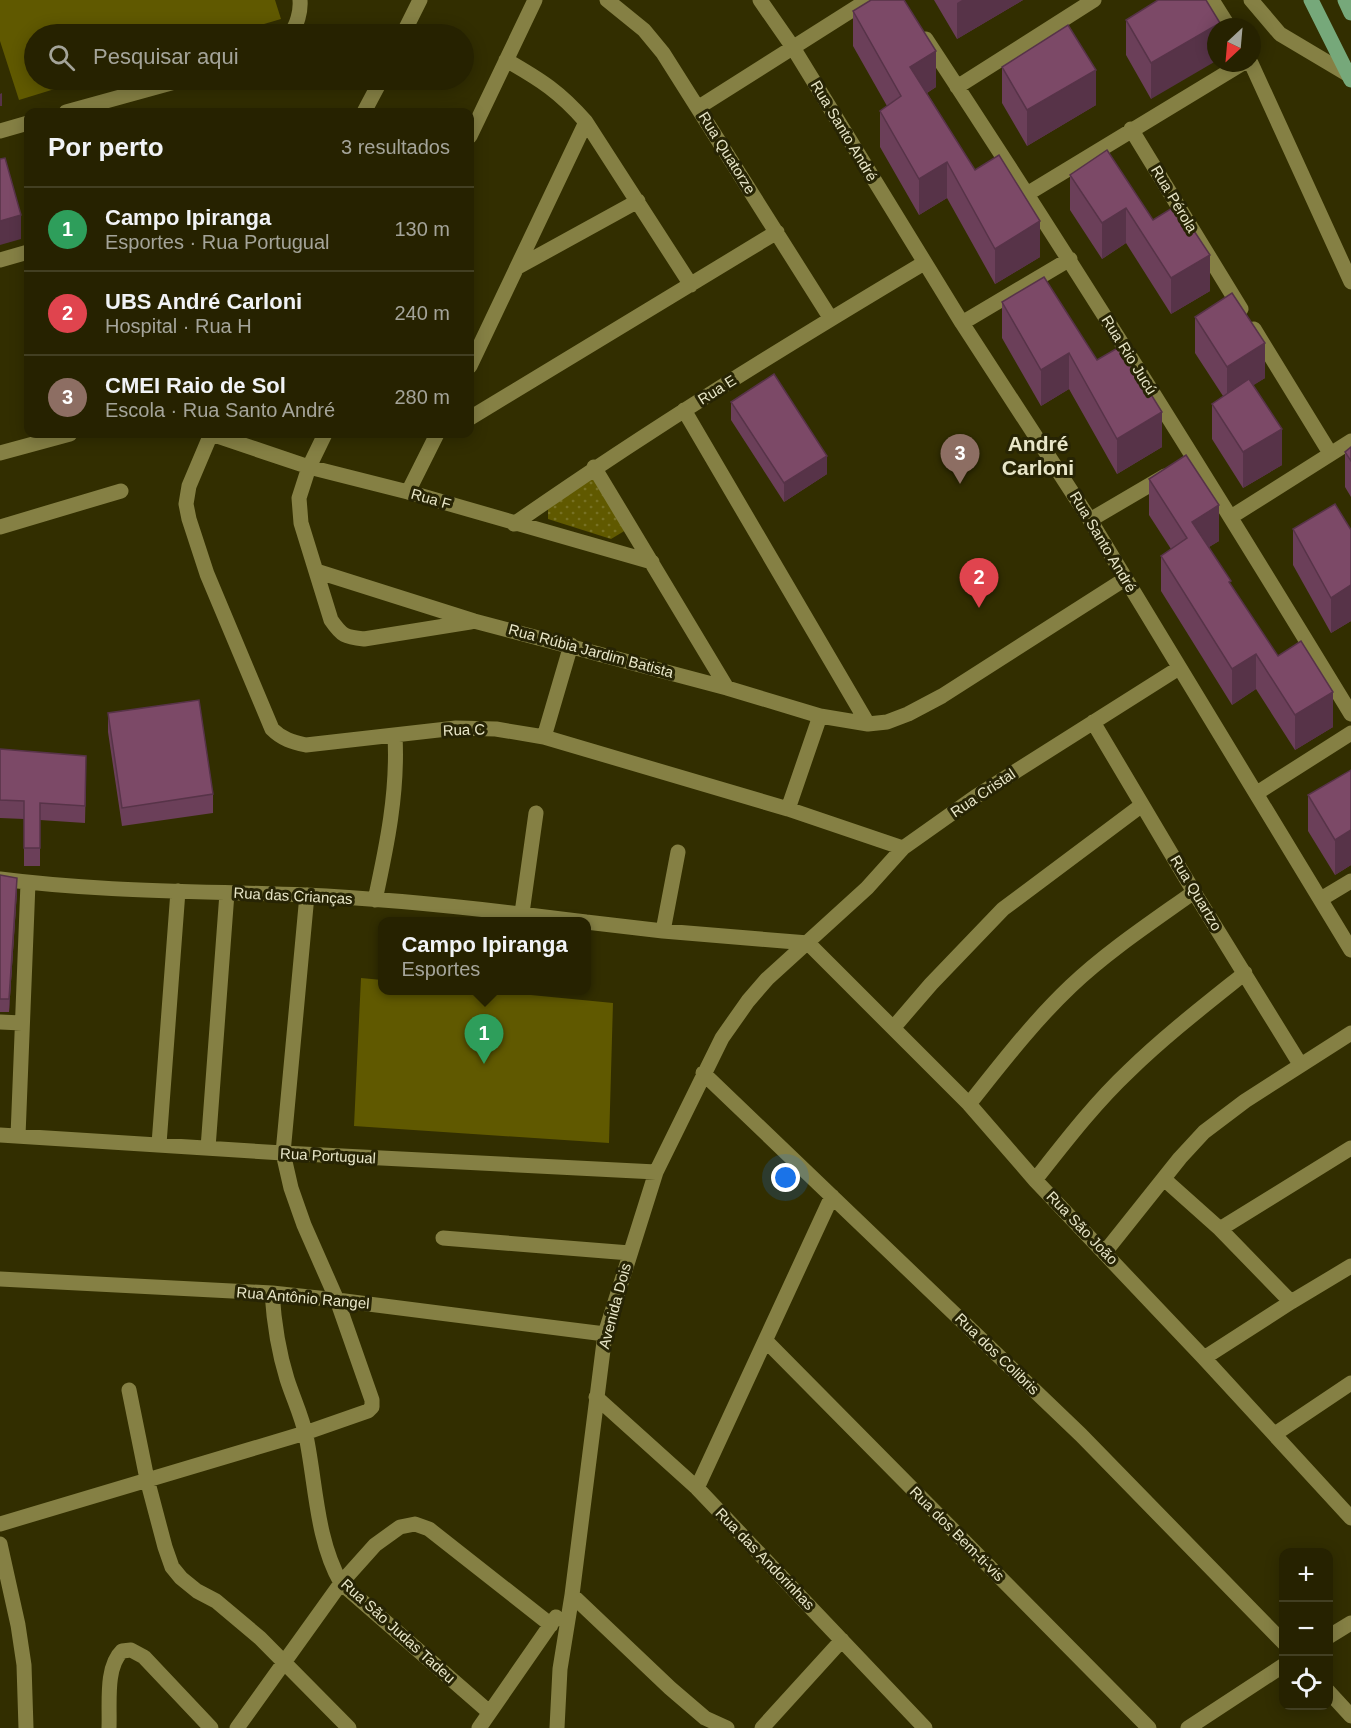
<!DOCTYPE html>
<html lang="pt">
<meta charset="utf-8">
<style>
:root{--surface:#262200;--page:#2e2a0a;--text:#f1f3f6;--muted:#a4a499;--line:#423f22;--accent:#0b8043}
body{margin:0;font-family:Helvetica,sans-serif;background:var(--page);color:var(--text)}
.controls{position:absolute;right:18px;bottom:18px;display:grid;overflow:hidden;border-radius:12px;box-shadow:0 3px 15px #0003}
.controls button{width:54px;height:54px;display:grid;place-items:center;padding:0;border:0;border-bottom:2px solid var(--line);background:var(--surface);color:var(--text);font:30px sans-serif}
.compass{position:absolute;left:1207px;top:18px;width:54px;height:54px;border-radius:50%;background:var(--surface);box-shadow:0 3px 15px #0003;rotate:206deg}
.you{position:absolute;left:786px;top:1178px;width:21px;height:21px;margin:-15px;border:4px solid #fff;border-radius:50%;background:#1a73e8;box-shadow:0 0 0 9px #1a73e833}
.badge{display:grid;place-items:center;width:39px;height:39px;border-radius:50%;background:var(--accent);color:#fff;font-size:20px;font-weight:700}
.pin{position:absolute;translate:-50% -50px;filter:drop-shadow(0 2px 3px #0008)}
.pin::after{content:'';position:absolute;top:32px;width:21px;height:18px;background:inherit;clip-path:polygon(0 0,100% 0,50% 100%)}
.popup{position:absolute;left:378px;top:917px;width:213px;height:78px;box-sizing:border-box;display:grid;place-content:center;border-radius:12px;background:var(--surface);filter:drop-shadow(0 2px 4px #0005);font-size:20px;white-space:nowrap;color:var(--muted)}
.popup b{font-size:22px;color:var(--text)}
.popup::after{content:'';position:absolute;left:50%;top:100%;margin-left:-12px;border:12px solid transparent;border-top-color:var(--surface)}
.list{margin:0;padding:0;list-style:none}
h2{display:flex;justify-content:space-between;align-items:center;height:78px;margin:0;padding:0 24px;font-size:26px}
h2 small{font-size:20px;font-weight:400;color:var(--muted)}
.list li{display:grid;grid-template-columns:39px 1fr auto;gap:18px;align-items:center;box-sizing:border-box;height:84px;padding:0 24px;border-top:2px solid var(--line)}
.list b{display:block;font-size:22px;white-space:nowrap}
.list p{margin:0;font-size:20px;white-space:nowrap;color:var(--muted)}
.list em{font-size:20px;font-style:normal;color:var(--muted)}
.icon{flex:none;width:33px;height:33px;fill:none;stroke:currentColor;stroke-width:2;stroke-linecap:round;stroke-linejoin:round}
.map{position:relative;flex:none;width:1351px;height:1728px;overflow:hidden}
.search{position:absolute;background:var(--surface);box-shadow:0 3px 15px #0003;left:24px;top:24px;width:450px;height:66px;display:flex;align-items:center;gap:15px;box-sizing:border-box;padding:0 21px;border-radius:33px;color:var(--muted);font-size:22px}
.panel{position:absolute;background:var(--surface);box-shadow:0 3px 15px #0003;left:24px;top:108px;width:450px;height:330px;border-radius:12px}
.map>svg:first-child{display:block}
.park{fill:url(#park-dots)}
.pitch{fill:#605900}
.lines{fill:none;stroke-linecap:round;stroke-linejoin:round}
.minor{stroke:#858044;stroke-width:15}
.major{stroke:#76a87a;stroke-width:15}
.wall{fill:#6b3f59}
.shaded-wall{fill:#573348}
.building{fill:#7c4967;stroke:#573348;stroke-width:1.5}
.labels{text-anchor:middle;stroke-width:6;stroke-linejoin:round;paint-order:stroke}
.street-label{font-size:15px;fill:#e8e6c8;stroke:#272404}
.district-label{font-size:21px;font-weight:bold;fill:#e8e6c8;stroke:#272404}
</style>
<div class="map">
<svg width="1351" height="1728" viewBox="0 0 1351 1728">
<defs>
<pattern id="park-dots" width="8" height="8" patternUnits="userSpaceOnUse" patternTransform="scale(1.5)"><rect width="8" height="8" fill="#605900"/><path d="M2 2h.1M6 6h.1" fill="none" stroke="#777124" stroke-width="1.8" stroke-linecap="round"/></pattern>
</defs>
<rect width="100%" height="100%" fill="#322e00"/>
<!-- park -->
<path class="park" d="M594 477 626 530 611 539 548 519V509Z"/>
<!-- pitch -->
<path class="pitch" d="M0 0H275L281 19 230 34H34V80H84L19 100 0 41Z
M361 978 382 980V990L490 991 613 1003 609 1143 354 1126Z"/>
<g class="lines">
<!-- minor -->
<path class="minor" d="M607 0 644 30 663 53 831 319
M760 0 792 46 962 323 1090 520 1351 950
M1212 0 1229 27
M1251 0 1280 34 1349 75
M290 34C297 26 301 11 300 0
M403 34 420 0
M926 39C1072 261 1213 487 1351 714
M506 60C541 80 560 92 586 122L691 285
M1251 63 1351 282
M957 87 1094 0
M699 107 868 0
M66 112 182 80
M364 112 381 80
M1131 129 1241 309
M0 131 28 123
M470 136 535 0
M1027 194 1243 63
M0 260 28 252
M518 267 638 201
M962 323 1070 259
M1254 329 1330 453
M470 366 586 122
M684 410 868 724
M470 418 777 232
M211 434 189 486 186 504 189 519 207 574 272 729C282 739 292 742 306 745L456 728 496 729 544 737 788 809 903 848
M211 434 309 467 408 492 652 562
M325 434 309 467 299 498 301 523 331 620C342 636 345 637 364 639L470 622
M0 453 70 434
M594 467 727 688
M408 492 437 434
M1231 517 1351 441
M1090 520 1165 476
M514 524C647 431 785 346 924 263
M0 527 121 491
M316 571 474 621 727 688 820 716 868 724 887 722 908 714 942 696 1125 579
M1093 722 1194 892 1300 1064
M544 737 571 645
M1257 793 1351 733
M788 809 820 716
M0 879C101 892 203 891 305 895 399 899 493 910 586 922
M1321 899 1351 881
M375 900C387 845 398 792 395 736
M522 913 536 813
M586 922 663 931 808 943
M663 931 678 852
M808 943 969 1104 1035 1180 1204 1358 1351 1518
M0 1022 22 1023
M894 1027 931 984 1003 909 1142 805
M703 1073 1081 1435 1284 1643
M969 1104C1001 1064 1033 1022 1071 986 1108 951 1152 922 1194 892
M0 1135 283 1153 656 1172
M18 1136 28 883
M159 1144 178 891
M208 1148 227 893
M1164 1179 1220 1229 1291 1302
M1035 1180C1065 1142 1094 1104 1129 1071 1165 1036 1205 1005 1245 973
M1220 1229 1351 1148
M443 1238 630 1253
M1105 1252 1180 1158 1204 1132 1245 1101 1351 1033
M0 1279 272 1293 337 1300 605 1334
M272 1293C274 1323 278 1350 287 1379 293 1398 302 1416 306 1436 316 1484 316 1539 341 1583L489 1712
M766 1341 1149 1728
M1204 1358 1291 1302 1351 1266
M129 1390 147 1479 165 1547 172 1567 181 1578 197 1591 216 1601 260 1638 349 1728
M596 1397 697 1488 925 1728
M1275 1434 1351 1383
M697 1488 832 1196
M0 1524 305 1433 368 1411 372 1407V1400L337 1300 304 1225 291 1188 283 1153 307 895
M0 1544 18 1625 24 1665 26 1728
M572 1595 670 1688 705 1718 727 1728
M1328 1637 1351 1623
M1328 1691 1351 1716
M109 1728C110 1705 105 1667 122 1651L131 1650 144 1657 211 1728
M237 1728 341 1583 375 1545 400 1527 415 1524 429 1529 551 1625
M479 1728 556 1617
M557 1728 560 1669 572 1595 605 1334 656 1172 722 1038 748 1001 767 979 867 888 903 848 975 797 1179 668
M762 1728 842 1640
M1188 1728 1284 1665"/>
<!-- major -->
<path class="major" d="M1311 0 1351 80
M1345 0 1351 13"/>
</g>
<!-- wall -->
<path class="wall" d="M934 0H1023L957 39Z
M853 11 936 87 927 93 975 170 1040 257 995 284 947 198 919 215 880 147V111L887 106 853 46Z
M1126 20 1220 27 1151 99 1126 55Z
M1002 67 1096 105 1027 146 1002 103Z
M1070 175 1153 220 1210 291 1171 314 1126 243 1102 259 1070 210Z
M1002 302 1097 360 1162 447 1117 474 1069 389 1041 406 1002 338Z
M1195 317 1265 378 1253 385 1282 465 1243 488 1212 439V404L1223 396 1195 353Z
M731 402 827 474 784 502 731 420Z
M1351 447V497L1345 487V452Z
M1149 479 1219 541 1209 547 1231 585 1278 656 1333 727 1295 750 1256 689 1232 705 1161 591V556L1171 549 1149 515Z
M1293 529 1351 530V621L1331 633 1293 565Z
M108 713 213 794V813L122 826 108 732Z
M0 749 86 774 85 823 40 820V866H24V819L0 818Z
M1351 770V865L1335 875 1308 831V795Z
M0 875 17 891 9 1012H0Z"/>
<!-- shaded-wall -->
<path class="shaded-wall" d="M962 0H1023L957 39V3Z
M1220 23V27H1216V61L1151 99V63Z
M936 51V87L910 103V67Z
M1096 70V105L1027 146V110Z
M2 93V106H0V94Z
M947 162V198L919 215V179Z
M1126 208V243L1102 259V223Z
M21 215V239L0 245V221Z
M1040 221V257L995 284V249Z
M1210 255V291L1171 314V278Z
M1265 343V378L1227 402V367Z
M1069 353V389L1041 406V370Z
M1162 412V447L1117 474V439Z
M1282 429V465L1243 488V452Z
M827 456V474L784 502V483Z
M1219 505V541L1192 557V522Z
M1351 585V621L1331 633V598Z
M1256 654V689L1232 705V669Z
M1333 692V727L1295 750V715Z
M1351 830V865L1335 875V840Z
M17 878V891L9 1012V999Z"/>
<!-- building -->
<path class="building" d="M871 0H904L936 51 910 67 975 170 999 155 1040 221 995 249 947 162 919 179 880 111 901 96 853 11Z
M1158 0H1206L1220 23 1151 63 1126 20Z
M1068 25 1096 70 1027 110 1002 67Z
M1107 150 1153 220 1177 205 1210 255 1171 278 1126 208 1102 223 1070 175Z
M5 158 21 215 0 221V159Z
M1044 277 1097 360 1121 346 1162 412 1117 439 1069 353 1041 370 1002 302Z
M1232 293 1265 343 1227 367 1195 317Z
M774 374 827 456 784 483 731 402Z
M1249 379 1282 429 1243 452 1212 404Z
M1351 447V461L1345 452Z
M1186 455 1219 505 1192 522 1231 581 1229 582 1278 656 1301 641 1333 692 1295 715 1256 654 1232 669 1161 556 1187 538 1149 479Z
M1335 504 1351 530V585L1331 598 1293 529Z
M199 700 213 794 122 808 108 713Z
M0 749 86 756 85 806 40 803V848H24V801L0 800Z
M1351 770V830L1335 840 1308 795Z
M0 875 17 878 9 999H0Z"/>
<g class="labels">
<!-- street labels -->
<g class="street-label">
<text transform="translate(844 131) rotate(59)" y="5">Rua Santo André</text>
<text transform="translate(727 153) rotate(58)" y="5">Rua Quatorze</text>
<text transform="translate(1174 199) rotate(59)" y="5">Rua Pérola</text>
<text transform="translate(1129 355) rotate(58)" y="5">Rua Rio Jucú</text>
<text transform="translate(717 390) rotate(-32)" y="5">Rua E</text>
<text transform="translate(431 499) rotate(16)" y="5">Rua F</text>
<text transform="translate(1103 542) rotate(59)" y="5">Rua Santo André</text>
<text transform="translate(591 651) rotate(15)" y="5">Rua Rúbia Jardim Batista</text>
<text transform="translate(464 730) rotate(-2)" y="5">Rua C</text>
<text transform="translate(983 793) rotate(-34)" y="5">Rua Cristal</text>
<text transform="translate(1196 893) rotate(59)" y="5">Rua Quartzo</text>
<text transform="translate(293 896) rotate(3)" y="5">Rua das Crianças</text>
<text transform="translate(328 1156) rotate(3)" y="5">Rua Portugual</text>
<text transform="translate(1082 1228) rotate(46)" y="5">Rua São João</text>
<text transform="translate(303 1298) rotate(5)" y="5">Rua Antônio Rangel</text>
<text transform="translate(615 1306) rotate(-75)" y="5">Avenida Dois</text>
<text transform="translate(997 1354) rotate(44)" y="5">Rua dos Colibris</text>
<text transform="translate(957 1534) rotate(45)" y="5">Rua dos Bem-ti-vis</text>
<text transform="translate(765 1559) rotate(46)" y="5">Rua das Andorinhas</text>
<text transform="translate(398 1631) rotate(42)" y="5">Rua São Judas Tadeu</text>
</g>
<!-- district labels -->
<g class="district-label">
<text x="1038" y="451">André<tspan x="1038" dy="24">Carloni</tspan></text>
</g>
</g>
</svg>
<div class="controls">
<button>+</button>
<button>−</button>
<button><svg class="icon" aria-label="locate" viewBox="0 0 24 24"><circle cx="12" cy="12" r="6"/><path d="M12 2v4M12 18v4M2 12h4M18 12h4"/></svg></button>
</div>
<svg class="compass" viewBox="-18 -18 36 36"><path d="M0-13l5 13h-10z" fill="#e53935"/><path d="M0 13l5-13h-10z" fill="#a4a499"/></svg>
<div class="you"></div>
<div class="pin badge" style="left:484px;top:1064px;background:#2e9e5b">1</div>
<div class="popup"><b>Campo Ipiranga</b>Esportes</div>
<div class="pin badge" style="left:979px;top:608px;background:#e0444e">2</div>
<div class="pin badge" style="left:960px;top:484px;background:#8d6e63">3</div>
<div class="search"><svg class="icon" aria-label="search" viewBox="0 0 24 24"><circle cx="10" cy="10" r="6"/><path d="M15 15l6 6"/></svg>Pesquisar aqui</div>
<section class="panel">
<h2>Por perto<small>3 resultados</small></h2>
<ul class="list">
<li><span class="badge" style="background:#2e9e5b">1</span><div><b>Campo Ipiranga</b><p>Esportes · Rua Portugual</p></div><em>130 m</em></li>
<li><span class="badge" style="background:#e0444e">2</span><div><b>UBS André Carloni</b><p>Hospital · Rua H</p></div><em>240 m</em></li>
<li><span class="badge" style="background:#8d6e63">3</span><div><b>CMEI Raio de Sol</b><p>Escola · Rua Santo André</p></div><em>280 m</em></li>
</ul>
</section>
</div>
